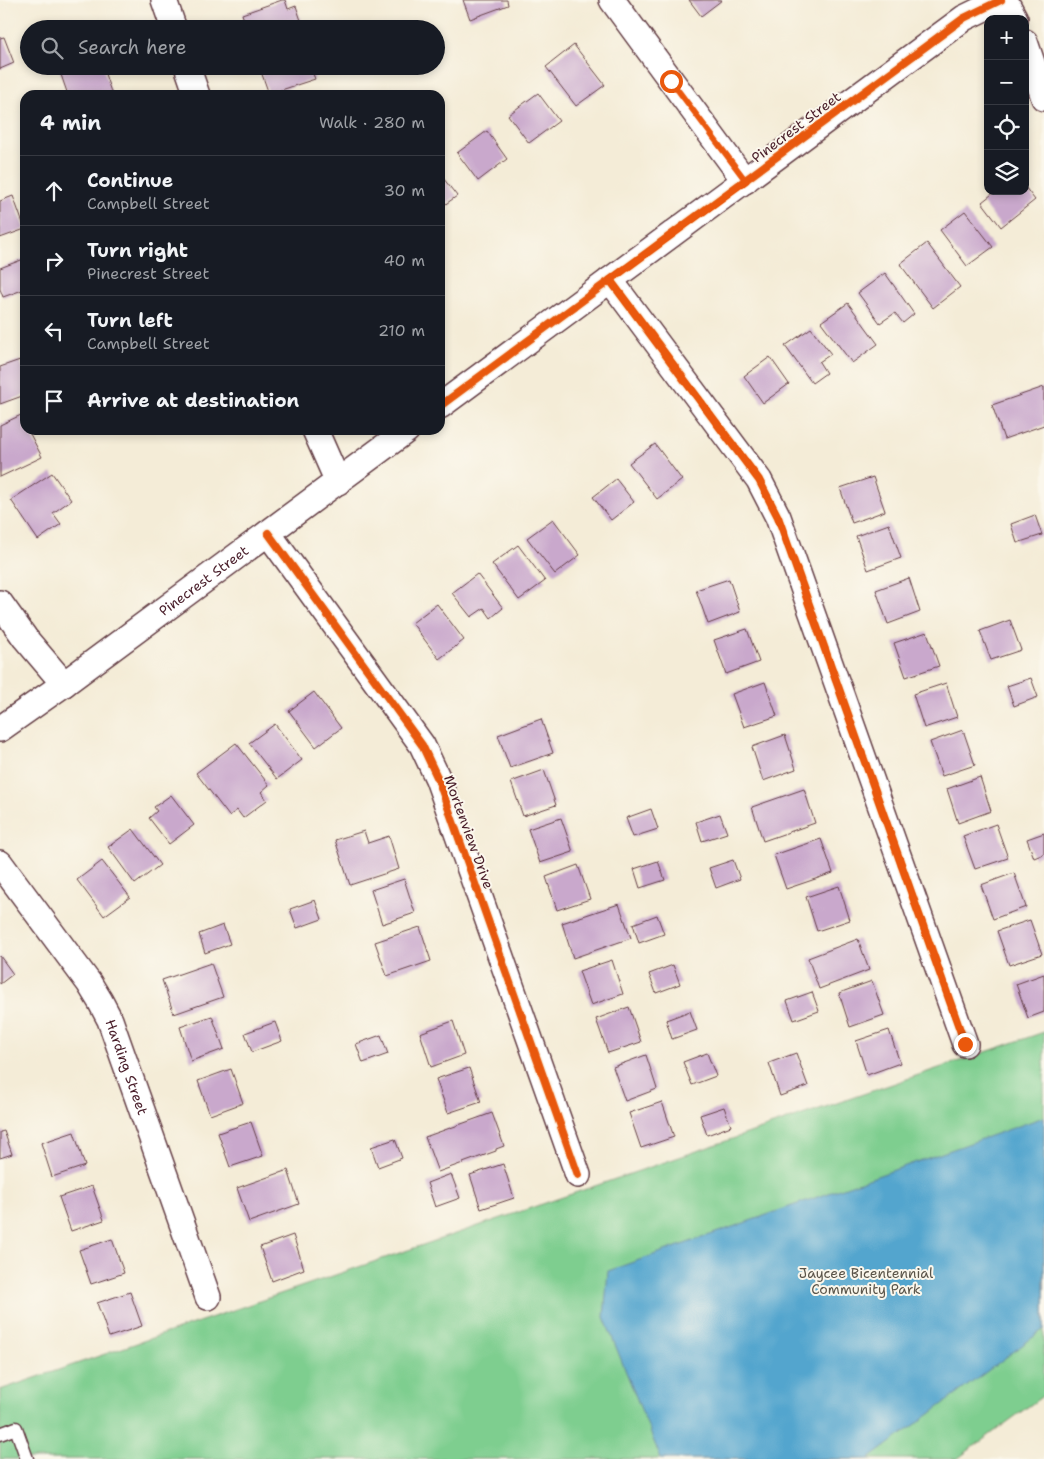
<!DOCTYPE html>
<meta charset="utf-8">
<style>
:root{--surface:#171b24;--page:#20242c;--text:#f1f3f6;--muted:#9ea1a6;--line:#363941}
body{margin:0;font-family:"Shantell Sans",sans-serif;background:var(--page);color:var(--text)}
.controls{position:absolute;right:15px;top:15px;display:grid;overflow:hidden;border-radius:10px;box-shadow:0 2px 8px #0003}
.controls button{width:45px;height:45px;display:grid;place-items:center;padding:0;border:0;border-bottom:1px solid var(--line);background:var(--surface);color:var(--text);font:25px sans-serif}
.stop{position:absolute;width:15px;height:15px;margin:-11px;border:4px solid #ea580c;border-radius:50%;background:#fff}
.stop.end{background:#ea580c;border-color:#fff;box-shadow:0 1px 5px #0008}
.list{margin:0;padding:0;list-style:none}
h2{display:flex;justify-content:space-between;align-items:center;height:65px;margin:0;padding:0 20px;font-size:21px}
h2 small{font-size:16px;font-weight:400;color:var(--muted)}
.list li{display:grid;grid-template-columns:32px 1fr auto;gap:15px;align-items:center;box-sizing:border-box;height:70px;padding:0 20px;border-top:1px solid var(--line)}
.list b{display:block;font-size:19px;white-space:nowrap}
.list p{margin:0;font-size:16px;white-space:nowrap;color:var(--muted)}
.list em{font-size:16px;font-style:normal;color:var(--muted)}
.icon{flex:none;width:28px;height:28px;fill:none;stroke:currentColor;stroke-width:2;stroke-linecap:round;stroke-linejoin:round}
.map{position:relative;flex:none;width:1044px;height:1459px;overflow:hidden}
.search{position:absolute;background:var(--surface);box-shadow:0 2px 8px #0003;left:20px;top:20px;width:425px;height:55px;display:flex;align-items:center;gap:12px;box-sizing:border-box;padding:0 18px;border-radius:28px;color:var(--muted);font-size:19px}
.panel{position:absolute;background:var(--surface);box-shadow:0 2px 8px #0003;left:20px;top:90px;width:425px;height:345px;border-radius:15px}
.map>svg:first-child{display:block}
.green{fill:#7ece8f;stroke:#64765d}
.water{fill:#53a5ce;stroke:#4e627c}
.building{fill:#c9a8cc}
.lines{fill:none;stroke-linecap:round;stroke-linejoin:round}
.lane-casing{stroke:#643e45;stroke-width:15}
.street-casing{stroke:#643e45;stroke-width:28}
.lane{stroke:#fff;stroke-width:12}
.street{stroke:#fff;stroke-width:25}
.cycleway-casing{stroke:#fbf7ec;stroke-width:11}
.cycleway{stroke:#e8590c;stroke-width:8}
.route{stroke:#ea580c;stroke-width:6}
.labels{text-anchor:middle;stroke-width:4;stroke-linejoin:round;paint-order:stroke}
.street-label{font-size:14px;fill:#4a1f2b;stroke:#fbf7ec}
.park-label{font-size:14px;fill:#5a5449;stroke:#fbf7ec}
</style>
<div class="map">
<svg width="1044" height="1459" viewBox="0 0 1044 1459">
<rect width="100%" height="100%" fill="#fbf7ec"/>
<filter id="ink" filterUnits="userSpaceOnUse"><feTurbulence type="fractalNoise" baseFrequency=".02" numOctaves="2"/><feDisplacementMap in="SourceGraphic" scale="10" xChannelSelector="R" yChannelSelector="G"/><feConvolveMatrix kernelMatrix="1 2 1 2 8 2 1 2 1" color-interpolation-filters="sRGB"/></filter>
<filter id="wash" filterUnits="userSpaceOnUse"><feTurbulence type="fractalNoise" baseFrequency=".0096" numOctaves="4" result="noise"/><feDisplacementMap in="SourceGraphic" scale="20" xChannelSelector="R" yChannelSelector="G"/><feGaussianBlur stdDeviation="1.12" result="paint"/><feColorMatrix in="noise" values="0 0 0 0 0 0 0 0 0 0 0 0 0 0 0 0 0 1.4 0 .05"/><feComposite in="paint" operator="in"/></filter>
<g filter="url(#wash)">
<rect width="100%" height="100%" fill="#f4ecd7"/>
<!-- green -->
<path class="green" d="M1044 1032V1395L957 1459H0V1390Z"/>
<!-- water -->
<path class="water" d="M1044 1117V1329L869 1459H661L604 1317 608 1271Z"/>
<g id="blocks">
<!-- building -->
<path class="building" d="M282 0H285L288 9 296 6 304 29H247L242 14Z
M463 0H507L508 5 470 19Z
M689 0H722L701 16Z
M4 37 14 63 0 69V38Z
M574 45 605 85 576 106 546 67Z
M58 66H117L104 71 112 95H68Z
M259 66H310L315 79 269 94Z
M538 93 559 121 529 143 508 115Z
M487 131 507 159 478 181 457 153Z
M440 174 457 196 440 208Z
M1025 187 1035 200 1001 227 982 202 996 191H1025Z
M13 196 25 229 0 238V201Z
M965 211 993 247 967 266 940 230Z
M927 243 960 287 933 308 900 264Z
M24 259 25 289 3 297 0 289V268Z
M885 273 914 314 903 323 895 313 880 323 858 293Z
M848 303 878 344 852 363 821 322Z
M811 328 831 354 819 362 826 373 812 383 785 346Z
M770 357 789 384 763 403 744 376Z
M20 360 25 373V395L0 404V367Z
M1044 387V425L1004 439 992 405Z
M21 415 25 423V430H28L42 457 0 477V425Z
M655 444 682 480 657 499 629 463Z
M52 473 71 500 53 513 61 524 38 540 11 500Z
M873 477 885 511 852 523 840 488Z
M616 479 634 502 611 520 593 497Z
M1035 515 1042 535 1017 543 1011 524Z
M553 519 580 555 555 574 527 538Z
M889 524 901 558 868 570 856 536Z
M518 545 545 581 519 600 492 564Z
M477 574 503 608 491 618 484 608 471 617 452 593Z
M909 578 920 612 888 624 876 590Z
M729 579 740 612 708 624 696 590Z
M437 604 464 640 439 659 412 623Z
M1010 620 1021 650 991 660 980 631Z
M747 629 759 662 726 674 714 640Z
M927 632 939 666 906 677 894 643Z
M1031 678 1038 697 1014 706 1007 686Z
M765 682 777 716 744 727 732 694Z
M946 683 957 717 924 728 913 694Z
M314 692 341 728 316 747 289 711Z
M541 719 553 753 510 768 498 735Z
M275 724 302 760 277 779 249 743Z
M963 730 975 765 942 776 930 742Z
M785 735 796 769 763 781 752 747Z
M236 743 269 785 261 792 267 800 243 818 237 810 229 816 196 773Z
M544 770 556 805 523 816 511 782Z
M980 777 991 811 958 823 947 789Z
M804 789 815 823 763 841 752 807Z
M171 795 194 825 169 844 149 818 157 811 154 807Z
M651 809 658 829 633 837 626 818Z
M720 814 727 833 702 841 696 822Z
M561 818 573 852 540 863 528 829Z
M996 824 1008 858 975 869 963 836Z
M133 829 160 865 135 884 108 847Z
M364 831 368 843 389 836 399 869 350 885 335 840Z
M1044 833V854L1034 858 1027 839Z
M821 839 833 873 786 889 774 855Z
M733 860 740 879 716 888 709 868Z
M102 861 130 897 104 916 77 880Z
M658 861 665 880 640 888 634 869Z
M578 865 590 899 557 910 546 877Z
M1014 873 1026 907 993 919 981 885Z
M404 879 415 913 382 924 371 890Z
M839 886 850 920 817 931 806 897Z
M315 900 322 919 297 928 290 909Z
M619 904 631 938 573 958 562 923Z
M657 915 664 934 639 943 633 924Z
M1030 920 1042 954 1009 965 997 931Z
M223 925 230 944 205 953 199 934Z
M420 927 431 961 387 976 375 942Z
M858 939 869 970 819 989 808 958Z
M0 956 13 974 0 984Z
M612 960 623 994 591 1005 579 971Z
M211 963 223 997 174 1014 162 980Z
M673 965 680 984 656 993 649 974Z
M1044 974V1012L1028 1018 1016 984Z
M872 981 884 1015 850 1027 839 993Z
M812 992 819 1011 794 1020 787 1001Z
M629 1007 641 1042 608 1053 596 1019Z
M690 1011 697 1030 672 1039 666 1020Z
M212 1016 224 1049 191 1061 180 1027Z
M453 1021 464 1055 431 1067 420 1033Z
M275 1022 282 1041 252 1052 245 1033Z
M889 1030 900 1063 867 1075 856 1041Z
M381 1035 388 1054 363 1063 356 1044Z
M707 1053 716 1076 692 1085 683 1062Z
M796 1053 808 1086 780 1096 769 1063Z
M646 1055 657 1089 625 1101 613 1067Z
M469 1068 481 1102 448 1113 436 1079Z
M231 1069 243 1103 210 1115 198 1081Z
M662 1102 674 1137 641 1148 629 1113Z
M724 1107 731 1126 707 1135 700 1115Z
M492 1113 504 1146 496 1149V1151L438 1172 425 1137Z
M251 1122 263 1156 230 1167 218 1133Z
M4 1131 12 1154 0 1158V1132Z
M74 1132 85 1166 52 1177 41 1143Z
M395 1139 402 1158 378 1167 371 1147Z
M503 1164 514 1198 481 1209 470 1175Z
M288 1170 299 1204 249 1222 237 1188Z
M451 1174 460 1198 435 1207 427 1183Z
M92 1186 104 1220 71 1231 59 1197Z
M293 1235 304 1269 272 1281 260 1247Z
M112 1239 124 1273 91 1284 79 1250Z
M130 1292 142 1326 109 1337 97 1303Z"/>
</g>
</g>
<g filter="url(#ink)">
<use href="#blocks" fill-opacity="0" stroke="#643e45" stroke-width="1"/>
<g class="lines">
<defs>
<path id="lane" d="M0 1434 16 1428 27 1459"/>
<g id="street">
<path d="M164 0 174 29"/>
<path d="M612 0 745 181"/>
<path d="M1005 0 1015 19"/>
<path d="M1025 42 1044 98"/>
<path d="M187 66 197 95"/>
<path d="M610 280 759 480 778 517 965 1044"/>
<path d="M440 406 964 18 1001 0"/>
<path d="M315 430 338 482"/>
<path d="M268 533 422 745 438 779 578 1175"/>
<path d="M0 603 25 638 64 684"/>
<path id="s1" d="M0 729 64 684 407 430"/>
<path id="s2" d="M0 863 89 983 100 1001 110 1020 208 1297"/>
</g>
</defs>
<!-- lane casing -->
<use href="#lane" class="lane-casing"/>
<!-- street casing -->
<use href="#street" class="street-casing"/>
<!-- lane -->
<use href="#lane" class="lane"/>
<!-- street -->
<use href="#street" class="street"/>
<defs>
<path id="cycleway" d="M610 280 759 480 778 517 965 1044
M440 406 964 18 1001 0
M268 533 422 745 438 779 578 1175"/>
</defs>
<!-- cycleway casing -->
<use href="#cycleway" class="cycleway-casing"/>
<!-- cycleway -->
<use href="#cycleway" class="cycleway"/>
</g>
</g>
<g class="lines" filter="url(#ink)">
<!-- route -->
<path class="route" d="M671 81 746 181 610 280 759 480 778 517 965 1044"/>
</g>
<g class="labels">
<!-- street labels -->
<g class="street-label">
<text transform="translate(796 127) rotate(-37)" y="5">Pinecrest Street</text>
<text dy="5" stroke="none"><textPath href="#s1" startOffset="252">Pinecrest Street</textPath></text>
<text transform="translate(469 832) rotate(70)" y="5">Mortenview Drive</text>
<text dy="5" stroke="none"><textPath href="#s2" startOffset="242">Harding Street</textPath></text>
</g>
<!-- park labels -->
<g class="park-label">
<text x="866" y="1278">Jaycee Bicentennial<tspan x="866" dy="16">Community Park</tspan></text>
</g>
</g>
</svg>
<div class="controls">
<button>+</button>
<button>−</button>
<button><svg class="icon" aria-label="locate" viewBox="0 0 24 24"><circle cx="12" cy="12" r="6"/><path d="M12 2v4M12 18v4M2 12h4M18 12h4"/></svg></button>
<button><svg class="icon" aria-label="layers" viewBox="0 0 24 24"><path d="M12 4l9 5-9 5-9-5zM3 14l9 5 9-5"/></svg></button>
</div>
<div class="stop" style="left:671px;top:81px"></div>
<div class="stop end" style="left:965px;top:1044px"></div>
<div class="search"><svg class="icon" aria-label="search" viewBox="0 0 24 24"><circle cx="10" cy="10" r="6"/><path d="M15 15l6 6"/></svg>Search here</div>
<section class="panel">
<h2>4 min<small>Walk · 280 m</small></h2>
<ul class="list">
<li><svg class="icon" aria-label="ahead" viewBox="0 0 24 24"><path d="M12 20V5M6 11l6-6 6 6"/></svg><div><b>Continue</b><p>Campbell Street</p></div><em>30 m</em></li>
<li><svg class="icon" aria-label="right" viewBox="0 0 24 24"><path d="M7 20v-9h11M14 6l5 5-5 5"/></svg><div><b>Turn right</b><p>Pinecrest Street</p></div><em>40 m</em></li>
<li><svg class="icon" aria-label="left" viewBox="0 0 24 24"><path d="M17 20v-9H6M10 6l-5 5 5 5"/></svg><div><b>Turn left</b><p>Campbell Street</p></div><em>210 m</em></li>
<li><svg class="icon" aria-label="arrive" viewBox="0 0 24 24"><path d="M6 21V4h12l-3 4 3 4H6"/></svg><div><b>Arrive at destination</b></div></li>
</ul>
</section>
</div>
